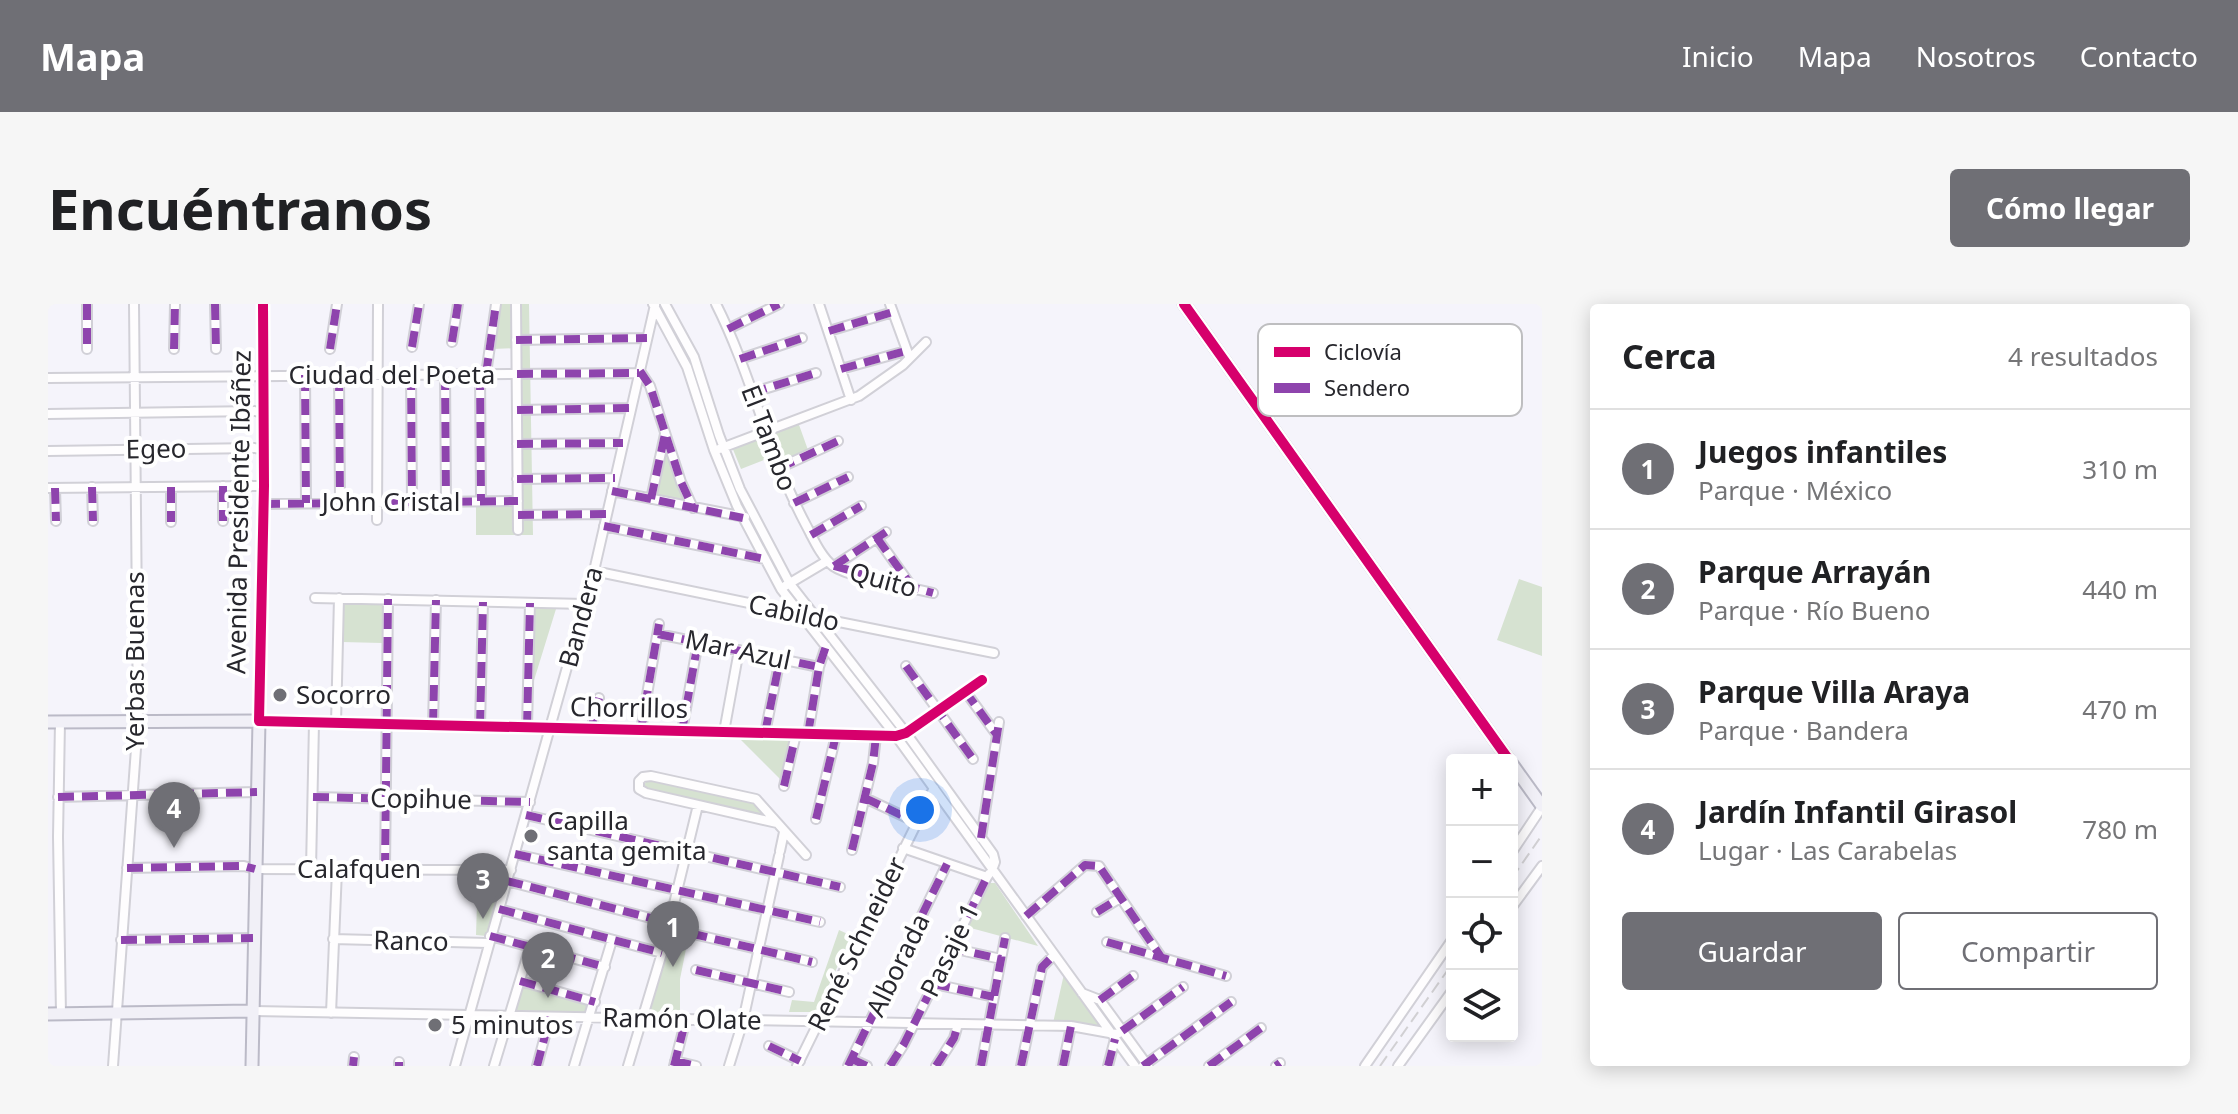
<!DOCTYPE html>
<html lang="es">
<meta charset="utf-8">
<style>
:root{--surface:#fff;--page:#f6f6f6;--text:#202124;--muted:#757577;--line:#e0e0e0;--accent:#6f6f75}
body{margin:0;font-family:"Noto Sans",sans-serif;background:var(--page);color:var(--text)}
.controls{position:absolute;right:24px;bottom:24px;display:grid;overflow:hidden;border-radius:8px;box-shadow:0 4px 20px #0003}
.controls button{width:72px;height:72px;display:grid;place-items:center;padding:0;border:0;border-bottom:2px solid var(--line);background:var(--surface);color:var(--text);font:40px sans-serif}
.you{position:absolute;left:872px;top:506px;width:28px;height:28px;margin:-20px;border:6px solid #fff;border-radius:50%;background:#1a73e8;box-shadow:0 0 0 12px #1a73e833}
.badge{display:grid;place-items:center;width:52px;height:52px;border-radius:50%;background:var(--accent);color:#fff;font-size:26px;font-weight:700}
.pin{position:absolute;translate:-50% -66px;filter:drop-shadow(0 2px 4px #0008)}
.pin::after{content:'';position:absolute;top:42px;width:28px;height:24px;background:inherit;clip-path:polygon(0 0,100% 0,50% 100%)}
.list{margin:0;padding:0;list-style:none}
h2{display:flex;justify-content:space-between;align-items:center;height:104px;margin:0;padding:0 32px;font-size:34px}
h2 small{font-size:26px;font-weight:400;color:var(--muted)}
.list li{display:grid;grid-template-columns:52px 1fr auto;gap:24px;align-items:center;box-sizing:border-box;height:120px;padding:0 32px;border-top:2px solid var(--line)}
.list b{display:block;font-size:30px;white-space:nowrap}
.list p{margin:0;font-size:26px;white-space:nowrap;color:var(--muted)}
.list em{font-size:26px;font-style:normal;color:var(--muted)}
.actions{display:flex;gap:16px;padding:24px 32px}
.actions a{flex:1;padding:18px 0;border:2px solid var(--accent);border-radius:8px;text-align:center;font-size:28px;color:var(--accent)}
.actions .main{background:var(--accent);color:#fff}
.icon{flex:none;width:44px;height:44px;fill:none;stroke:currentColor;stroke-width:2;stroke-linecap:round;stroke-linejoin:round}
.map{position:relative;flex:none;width:1494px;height:762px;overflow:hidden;border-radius:8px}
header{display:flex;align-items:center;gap:48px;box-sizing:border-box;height:112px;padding:0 40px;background:var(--accent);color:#fff}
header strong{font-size:38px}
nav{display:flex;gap:44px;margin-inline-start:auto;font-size:28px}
.intro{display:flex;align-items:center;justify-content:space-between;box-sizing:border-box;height:192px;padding:0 48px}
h1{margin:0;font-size:56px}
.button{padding:20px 36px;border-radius:8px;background:var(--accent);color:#fff;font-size:28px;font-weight:700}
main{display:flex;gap:48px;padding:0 48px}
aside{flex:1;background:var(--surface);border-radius:8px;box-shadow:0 4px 20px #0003}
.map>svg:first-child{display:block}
.green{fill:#d6e2d1}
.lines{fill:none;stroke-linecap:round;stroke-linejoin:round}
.minor-casing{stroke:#d1d0d7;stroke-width:12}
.major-casing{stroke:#bbbac7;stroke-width:15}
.minor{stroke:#fefdfe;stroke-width:8}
.major{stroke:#f1f0f7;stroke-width:11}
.rail{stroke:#d1d0d3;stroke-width:2;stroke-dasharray:12 6;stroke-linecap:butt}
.quiet{stroke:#8e44ad;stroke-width:8;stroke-dasharray:16 8;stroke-linecap:butt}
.cycleway-casing{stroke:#fff;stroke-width:15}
.cycleway{stroke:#d6006c;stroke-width:10}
.poi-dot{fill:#6f6f75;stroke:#fff;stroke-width:3}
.labels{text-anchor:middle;stroke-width:8;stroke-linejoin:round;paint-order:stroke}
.street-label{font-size:26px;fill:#27272d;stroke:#fff}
.poi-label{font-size:26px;fill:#27272d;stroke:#fff;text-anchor:start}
.key{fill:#fff;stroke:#bebec0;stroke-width:2}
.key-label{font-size:22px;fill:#27272d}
</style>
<header>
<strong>Mapa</strong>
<nav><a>Inicio</a><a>Mapa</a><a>Nosotros</a><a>Contacto</a></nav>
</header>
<div class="intro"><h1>Encuéntranos</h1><a class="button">Cómo llegar</a></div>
<main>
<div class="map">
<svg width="1494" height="762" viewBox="0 0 1494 762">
<rect width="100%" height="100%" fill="#f5f4fb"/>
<!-- green -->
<path class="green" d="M451 0H481L485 231H428V201L471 200 470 44 445 45Z
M750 118 760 146 735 158 731 150 693 165 684 143Z
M617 140 638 199 605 192Z
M1471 275 1494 283V352L1449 336Z
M296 297 335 298 334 339 294 338Z
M483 303 508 305 483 386Z
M691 434 745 435 734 477Z
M600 475 707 497 721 514 598 486 596 481Z
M456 567 438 632 428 631 430 568Z
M942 579H947L990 642 919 623Z
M791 626 804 632 768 708H741L744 696 766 698Z
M623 627 641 630 632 675V711L599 713Z
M1016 670 1056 725 1005 719Z
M474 679 540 697 537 709 467 706Z"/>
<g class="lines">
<defs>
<path id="minor" d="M39 0V45
M167 0 168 45
M215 0 216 182 211 417 848 432 858 429 934 376
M468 0 470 226
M605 0 639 63 666 146 689 202 733 285 848 432 1087 762
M617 0 646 53 671 131 692 185 742 280 858 429 945 550 947 558 944 566
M668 0C704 71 720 150 758 221 765 234 773 253 785 262 802 274 861 283 885 289
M771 0 803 96
M842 0 861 52
M680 25 731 0
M781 27 845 8
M468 36 599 34
M404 38 410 0
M364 43 371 0
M126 45 127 0
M282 45 289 0
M692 55 754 34
M793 65 858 47
M592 67 602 82 633 178 645 204
M363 70 364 198
M397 70 398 198
M432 70 433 197
M438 70 448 0
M257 71 258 199
M291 71 292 199
M0 74 591 69
M703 89 768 69
M469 106 583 104
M0 110 215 107
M469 140 575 139
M671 145 811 92 855 61 878 38
M0 147 216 144
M731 164 790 137
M469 175 567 174
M175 182V217
M44 183 45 217
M123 183V218
M0 184 216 182
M7 184 8 217
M564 187 697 213
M603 195 617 130
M746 199 800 173
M216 200 470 197
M470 211 559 210
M329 216 330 0
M556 222 717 255
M763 231 813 202
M829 234 864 283
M786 262 838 228
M546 267 749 309
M737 282 779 257
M267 294 537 300
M766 313 946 349
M610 330 771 363
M858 362 925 455
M917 387 949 431
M12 418 10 533 13 710
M288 419 291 294
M385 421 388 296
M432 422 435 298
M479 423 482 299
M543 425 551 394
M593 426 611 320
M634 427 650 338
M676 428 691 346
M717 429 732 355
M760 430 771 363 778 342
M736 482 748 430
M10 493 209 488
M265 493 482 498
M817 494 868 518
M478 511 792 583
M768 515 788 431
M729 519 598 489 591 485V477L595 473 603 472 708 495 758 551
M933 534 951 418
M855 544 939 573 941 570
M804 546 825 459 828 432
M732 547 736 528
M1464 548 1494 503
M467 550 772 618
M79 564 196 562 207 565 463 566
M263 565 266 419
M337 565 340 295
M459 577 622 619
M1464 603 1494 562
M451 605 614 649
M1049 608 1072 594
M978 612 1037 561 1051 562 1113 653
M620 624 764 658
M442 632 557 663
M285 635 440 639
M73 636 205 634
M1059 638 1178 672
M903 644 953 655
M648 666 741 688
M472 677 547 698
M886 680 946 693
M1034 689 1052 696 1100 762
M1052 696 1085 672
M203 707 1023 722 1067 730 1071 729 1135 683
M283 709 289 566
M721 742 752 757
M804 755 819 762
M627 757 648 762
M65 762 90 417 86 0
M305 762 306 753
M351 762V758
M407 762 546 267 607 1
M446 762 482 643
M489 762 502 713
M526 762 564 636
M580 762 614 649 650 501
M626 762 638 715
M681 762 695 717 731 552
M749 762 886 484
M800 762 899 560
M842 762 856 740 939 573
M888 762 906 734 910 720
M933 762 957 634
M973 762 994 663 1006 651
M1015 762 1023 722
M1060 762 1067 735
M1095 762 1183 698
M1161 762 1213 724
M1228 762 1232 759
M1317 762 1404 636
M1350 762 1404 687"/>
<path id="major" d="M1136 0 1461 456
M0 418 211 417 204 762
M1464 460 1494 502
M0 710 203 707"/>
</defs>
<!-- minor casing -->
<use href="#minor" class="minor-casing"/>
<!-- major casing -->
<use href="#major" class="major-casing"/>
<!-- minor -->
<use href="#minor" class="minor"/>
<!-- major -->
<use href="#major" class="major"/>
<!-- rail -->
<path class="rail" d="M1464 574 1494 531
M1332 762 1404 660"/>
<!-- quiet -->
<path class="quiet" d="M39 0V45
M167 0 168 45
M680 25 731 0
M781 27 845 8
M468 36 599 34
M404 38 410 0
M364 43 371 0
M126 45 127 0
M282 45 289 0
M692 55 754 34
M793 65 858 47
M592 67 602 82 633 178 645 204
M363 70 364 198
M397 70 398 198
M432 70 433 197
M438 70 448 0
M469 70 591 69
M257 71 258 199
M291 71 292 199
M703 89 768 69
M469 106 583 104
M469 140 575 139
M731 164 790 137
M469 175 567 174
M175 182V217
M44 183 45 217
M123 183V218
M7 184 8 217
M564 187 695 214
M603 195 617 130
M746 199 800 173
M216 200 470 197
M470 211 559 210
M556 222 717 255
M763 231 813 202
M829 234 865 284
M786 262 885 289
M786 262 838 228
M610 330 771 363
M858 362 925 455
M917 387 949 431
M385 421 388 296
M432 422 435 298
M479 423 482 299
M543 425 551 394
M593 426 611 320
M634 427 650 338
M717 429 732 355
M760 430 771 363 778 342
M736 482 748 430
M10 493 209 488
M265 493 482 498
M817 494 868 518
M478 511 792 583
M768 515 788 431
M933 534 951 418
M804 546 825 459 828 432
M467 550 772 618
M79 564 196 562 207 565
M337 565 340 295
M459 577 622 619
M451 605 614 649
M1049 608 1072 594
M978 612 1037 561 1051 562 1113 653
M620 624 764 658
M442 632 557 663
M73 636 205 634
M1059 638 1178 672
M903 644 953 655
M648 666 741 688
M472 677 547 698
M886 680 946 693
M1052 696 1085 672
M1074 727 1135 683
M721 742 752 757
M804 755 819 762
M627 757 648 762
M305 762 306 753
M351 762V758
M489 762 502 713
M626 762 638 715
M800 762 899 560
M842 762 856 740 939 573
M888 762 906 734 910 720
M933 762 957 634
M973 762 994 663 1006 651
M1015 762 1023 722
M1060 762 1067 735
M1095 762 1183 698
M1161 762 1213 724
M1228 762 1232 759"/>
<defs>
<path id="cycleway" d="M215 0 216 182 211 417 848 432 858 429 934 376
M1136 0 1461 456"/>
</defs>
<!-- cycleway casing -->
<use href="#cycleway" class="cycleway-casing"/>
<!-- cycleway -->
<use href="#cycleway" class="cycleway"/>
</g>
<!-- markers -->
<g class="poi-dot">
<circle cx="232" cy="391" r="8"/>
<circle cx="483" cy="532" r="8"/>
<circle cx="387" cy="721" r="8"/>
</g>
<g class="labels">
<!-- street labels -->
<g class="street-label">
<text x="344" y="80">Ciudad del Poeta</text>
<text transform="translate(721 134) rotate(69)" y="9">El Tambo</text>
<text transform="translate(108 145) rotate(-1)" y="9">Egeo</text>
<text x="343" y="207">John Cristal</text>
<text transform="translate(191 208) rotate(-89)" y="9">Avenida Presidente Ibáñez</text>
<text transform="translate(835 276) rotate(15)" y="9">Quito</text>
<text transform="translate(746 309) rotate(12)" y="9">Cabildo</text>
<text transform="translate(533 313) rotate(-75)" y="9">Bandera</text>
<text transform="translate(690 346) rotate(12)" y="9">Mar Azul</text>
<text transform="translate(87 357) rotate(-90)" y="9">Yerbas Buenas</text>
<text transform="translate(581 404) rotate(1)" y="9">Chorrillos</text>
<text transform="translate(373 495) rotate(1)" y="9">Copihue</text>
<text x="311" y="574">Calafquen</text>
<text transform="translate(363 637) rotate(1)" y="9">Ranco</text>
<text transform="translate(809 640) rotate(-64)" y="9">René Schneider</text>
<text transform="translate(902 646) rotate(-64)" y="9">Pasaje 1</text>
<text transform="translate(850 661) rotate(-64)" y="9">Alborada</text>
<text transform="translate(634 715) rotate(1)" y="9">Ramón Olate</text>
</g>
<!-- poi labels -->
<g class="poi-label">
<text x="248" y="400">Socorro</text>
<text x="499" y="526">Capilla<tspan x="499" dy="30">santa gemita</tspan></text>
<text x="403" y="730">5 minutos</text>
</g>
</g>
<!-- legend -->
<rect x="1210" y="20" width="264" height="92" rx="12" class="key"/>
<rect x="1226" y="43" width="36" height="10" fill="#d6006c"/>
<rect x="1226" y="79" width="36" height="10" fill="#8e44ad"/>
<g class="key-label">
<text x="1276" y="56">Ciclovía</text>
<text x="1276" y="92">Sendero</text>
</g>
</svg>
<div class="controls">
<button>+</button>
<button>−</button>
<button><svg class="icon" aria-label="locate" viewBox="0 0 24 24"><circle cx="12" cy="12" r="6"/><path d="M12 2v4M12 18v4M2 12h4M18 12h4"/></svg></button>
<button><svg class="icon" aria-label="layers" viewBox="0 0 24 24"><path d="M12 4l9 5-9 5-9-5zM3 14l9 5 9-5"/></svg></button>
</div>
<div class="you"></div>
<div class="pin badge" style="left:625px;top:663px">1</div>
<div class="pin badge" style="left:500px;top:694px">2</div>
<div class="pin badge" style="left:435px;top:615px">3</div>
<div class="pin badge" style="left:126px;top:544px">4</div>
</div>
<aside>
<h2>Cerca<small>4 resultados</small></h2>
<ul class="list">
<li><span class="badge">1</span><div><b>Juegos infantiles</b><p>Parque · México</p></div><em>310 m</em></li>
<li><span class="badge">2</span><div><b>Parque Arrayán</b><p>Parque · Río Bueno</p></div><em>440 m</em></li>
<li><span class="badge">3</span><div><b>Parque Villa Araya</b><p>Parque · Bandera</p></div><em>470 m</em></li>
<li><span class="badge">4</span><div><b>Jardín Infantil Girasol</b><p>Lugar · Las Carabelas</p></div><em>780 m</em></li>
</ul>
<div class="actions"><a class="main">Guardar</a><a>Compartir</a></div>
</aside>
</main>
